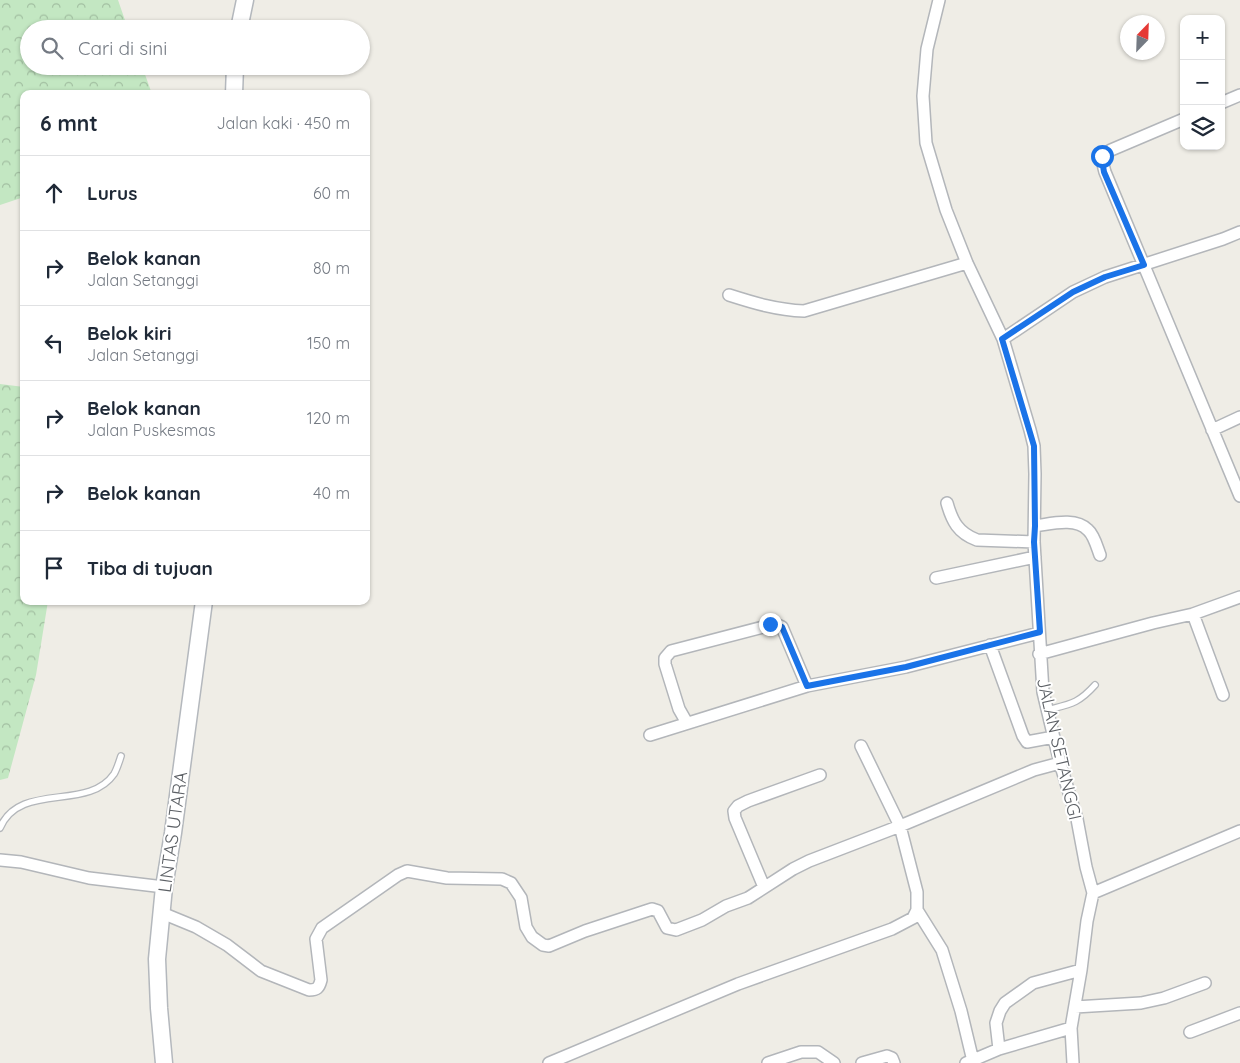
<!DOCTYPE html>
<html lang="id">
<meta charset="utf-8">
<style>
:root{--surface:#fff;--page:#f2f2f3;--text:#1f2937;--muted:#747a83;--line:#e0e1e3}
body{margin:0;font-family:Quicksand,sans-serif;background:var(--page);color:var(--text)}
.controls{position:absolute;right:15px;top:15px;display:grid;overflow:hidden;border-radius:10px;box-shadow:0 1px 4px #0004}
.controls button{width:45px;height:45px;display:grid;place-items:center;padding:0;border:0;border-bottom:1px solid var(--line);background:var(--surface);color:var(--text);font:25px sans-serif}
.compass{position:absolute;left:1120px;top:15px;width:45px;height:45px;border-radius:50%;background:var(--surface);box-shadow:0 1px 4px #0004;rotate:23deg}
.stop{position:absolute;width:15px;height:15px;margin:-11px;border:4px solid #1a73e8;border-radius:50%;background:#fff}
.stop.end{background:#1a73e8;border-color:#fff;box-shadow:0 1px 5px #0008}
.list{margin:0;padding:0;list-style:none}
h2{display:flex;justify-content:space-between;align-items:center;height:65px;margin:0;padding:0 20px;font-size:21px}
h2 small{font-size:16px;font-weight:400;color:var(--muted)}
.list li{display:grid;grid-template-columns:32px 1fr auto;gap:15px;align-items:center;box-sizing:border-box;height:75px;padding:0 20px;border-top:1px solid var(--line)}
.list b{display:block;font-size:19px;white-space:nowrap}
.list p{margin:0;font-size:16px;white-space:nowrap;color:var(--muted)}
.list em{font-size:16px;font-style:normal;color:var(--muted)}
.icon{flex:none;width:28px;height:28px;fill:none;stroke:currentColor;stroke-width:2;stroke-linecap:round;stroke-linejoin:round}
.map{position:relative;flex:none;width:1240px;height:1063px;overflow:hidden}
.search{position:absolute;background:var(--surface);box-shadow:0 1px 4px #0004;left:20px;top:20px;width:350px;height:55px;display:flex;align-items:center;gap:12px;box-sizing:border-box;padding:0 18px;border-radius:28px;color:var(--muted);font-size:19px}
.panel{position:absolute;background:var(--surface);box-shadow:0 1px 4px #0004;left:20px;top:90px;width:350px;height:515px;border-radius:10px}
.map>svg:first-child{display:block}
.forest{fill:url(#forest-crowns)}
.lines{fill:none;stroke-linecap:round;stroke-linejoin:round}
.lane-casing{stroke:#b3b6ba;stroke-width:8}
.street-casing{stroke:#b3b6ba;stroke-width:14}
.secondary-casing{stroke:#b4b8bd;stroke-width:19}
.lane{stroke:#fff;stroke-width:5.5}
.street{stroke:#fff;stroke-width:11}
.secondary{stroke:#fff;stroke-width:16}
.route{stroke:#1a73e8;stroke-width:6}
.labels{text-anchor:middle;stroke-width:4;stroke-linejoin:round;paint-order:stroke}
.street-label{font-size:18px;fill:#5d6166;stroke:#fff}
</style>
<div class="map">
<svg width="1240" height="1063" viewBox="0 0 1240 1063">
<defs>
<pattern id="forest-crowns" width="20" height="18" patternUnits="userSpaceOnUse" patternTransform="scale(1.25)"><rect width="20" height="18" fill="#c3e7c2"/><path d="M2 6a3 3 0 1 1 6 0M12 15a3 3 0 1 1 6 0" fill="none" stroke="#a2bfa1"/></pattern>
</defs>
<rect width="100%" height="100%" fill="#efede6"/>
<!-- forest -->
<path class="forest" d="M0 0H118L128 29H29V66H142L152 94H24V197L0 205Z
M0 384 24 387V601H48L36 675 8 778 0 780Z"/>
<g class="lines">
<defs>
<path id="lane" d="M1047 710C1070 704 1078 704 1095 685
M0 828C20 781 88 812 114 774 117 769 119 762 121 756"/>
<path id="street" d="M939 0 927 49 923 96 926 143 946 210 967 263 1003 339 1030 430 1034 446 1035 474 1034 542 1043 692 1060 763 1077 819 1086 867 1093 893 1087 921 1081 970 1071 1028 1073 1063
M1221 103 1240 95
M1184 119 1111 150C1100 156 1102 161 1105 172L1240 496
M729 295C754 303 777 310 804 311L967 263
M1003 339 1073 292 1105 277 1223 239 1240 232
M1212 430 1240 417
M947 503C952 521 958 533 977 540L1034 542
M1035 526C1051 524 1075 517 1088 530 1094 535 1097 547 1100 555
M936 578 1035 557
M1193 614 1223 695
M990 645 1023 736 1027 742 1054 737
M1039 654 1153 623 1193 614 1240 597
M687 723 679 709 665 664V658L671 651 775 624 782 627 807 686
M650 735 807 686 906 667 1039 633
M0 860 21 862 89 878 164 887
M764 887 735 818 734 811 738 806 748 801 820 775
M1093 893 1240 831
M917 910 942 950 961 1011 973 1061
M162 913 196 927 227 945 261 971 309 990C317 990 319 988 321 980L316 939 322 928 398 875 407 871 447 878 502 879 511 883 521 898 526 927 532 937 543 945 549 946 585 931 652 909 658 911 667 928 676 930 702 920 726 906 748 898 793 869 809 861 900 826 1034 770 1060 763
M1075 1007 1141 1003 1164 998 1205 983
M1190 1032 1240 1013
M999 1049 996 1023 1000 1011 1005 1003 1033 983 1081 970
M549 1063 738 984 892 929 913 918 917 910V892L900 826 861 746
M768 1063 801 1052H818L834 1063
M862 1063 887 1056 892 1058 894 1063
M966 1063 999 1049 1071 1028"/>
<path id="secondary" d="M239 29 245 0
M234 94 235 66
M164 1063 159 1008 157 959 164 887 173 833 204 601"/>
</defs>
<!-- lane casing -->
<use href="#lane" class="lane-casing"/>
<!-- street casing -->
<use href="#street" class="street-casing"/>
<!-- secondary casing -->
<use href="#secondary" class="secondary-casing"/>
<!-- lane -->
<use href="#lane" class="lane"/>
<!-- street -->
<use href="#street" class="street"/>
<!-- secondary -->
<use href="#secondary" class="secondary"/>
</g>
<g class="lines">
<!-- route -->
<path class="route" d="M770 624H775L782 627 807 686 906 667 1040 632 1034 542 1035 526 1034 446 1002 339 1073 292 1105 277 1144 265 1104 172 1102 160V156"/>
</g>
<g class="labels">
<!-- street labels -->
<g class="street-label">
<text transform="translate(1059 749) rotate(77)" y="6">JALAN SETANGGI</text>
<text transform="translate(173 832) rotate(-82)" y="6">LINTAS UTARA</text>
</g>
</g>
</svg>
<div class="controls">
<button>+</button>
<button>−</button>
<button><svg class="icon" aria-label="layers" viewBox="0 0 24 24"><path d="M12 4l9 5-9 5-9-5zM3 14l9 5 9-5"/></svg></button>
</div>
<svg class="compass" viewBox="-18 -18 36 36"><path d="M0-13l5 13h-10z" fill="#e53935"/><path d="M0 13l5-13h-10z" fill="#747a83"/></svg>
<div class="stop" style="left:1102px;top:156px"></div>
<div class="stop end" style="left:770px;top:624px"></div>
<div class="search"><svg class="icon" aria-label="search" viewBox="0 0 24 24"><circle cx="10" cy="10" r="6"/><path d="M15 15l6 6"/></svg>Cari di sini</div>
<section class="panel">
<h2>6 mnt<small>Jalan kaki · 450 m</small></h2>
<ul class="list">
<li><svg class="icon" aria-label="ahead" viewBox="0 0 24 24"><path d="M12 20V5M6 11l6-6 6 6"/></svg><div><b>Lurus</b></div><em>60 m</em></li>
<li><svg class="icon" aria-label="right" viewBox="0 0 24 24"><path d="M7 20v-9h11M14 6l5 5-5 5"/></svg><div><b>Belok kanan</b><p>Jalan Setanggi</p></div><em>80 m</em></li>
<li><svg class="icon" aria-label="left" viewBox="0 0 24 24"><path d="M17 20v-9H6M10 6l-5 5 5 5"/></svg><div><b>Belok kiri</b><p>Jalan Setanggi</p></div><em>150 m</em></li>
<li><svg class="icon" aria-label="right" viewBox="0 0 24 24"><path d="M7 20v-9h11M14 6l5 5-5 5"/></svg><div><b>Belok kanan</b><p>Jalan Puskesmas</p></div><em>120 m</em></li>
<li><svg class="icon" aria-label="right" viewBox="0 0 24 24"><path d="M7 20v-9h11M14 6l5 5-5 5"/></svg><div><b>Belok kanan</b></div><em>40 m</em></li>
<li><svg class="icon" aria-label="arrive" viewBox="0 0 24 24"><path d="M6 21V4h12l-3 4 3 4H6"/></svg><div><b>Tiba di tujuan</b></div></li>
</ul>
</section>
</div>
